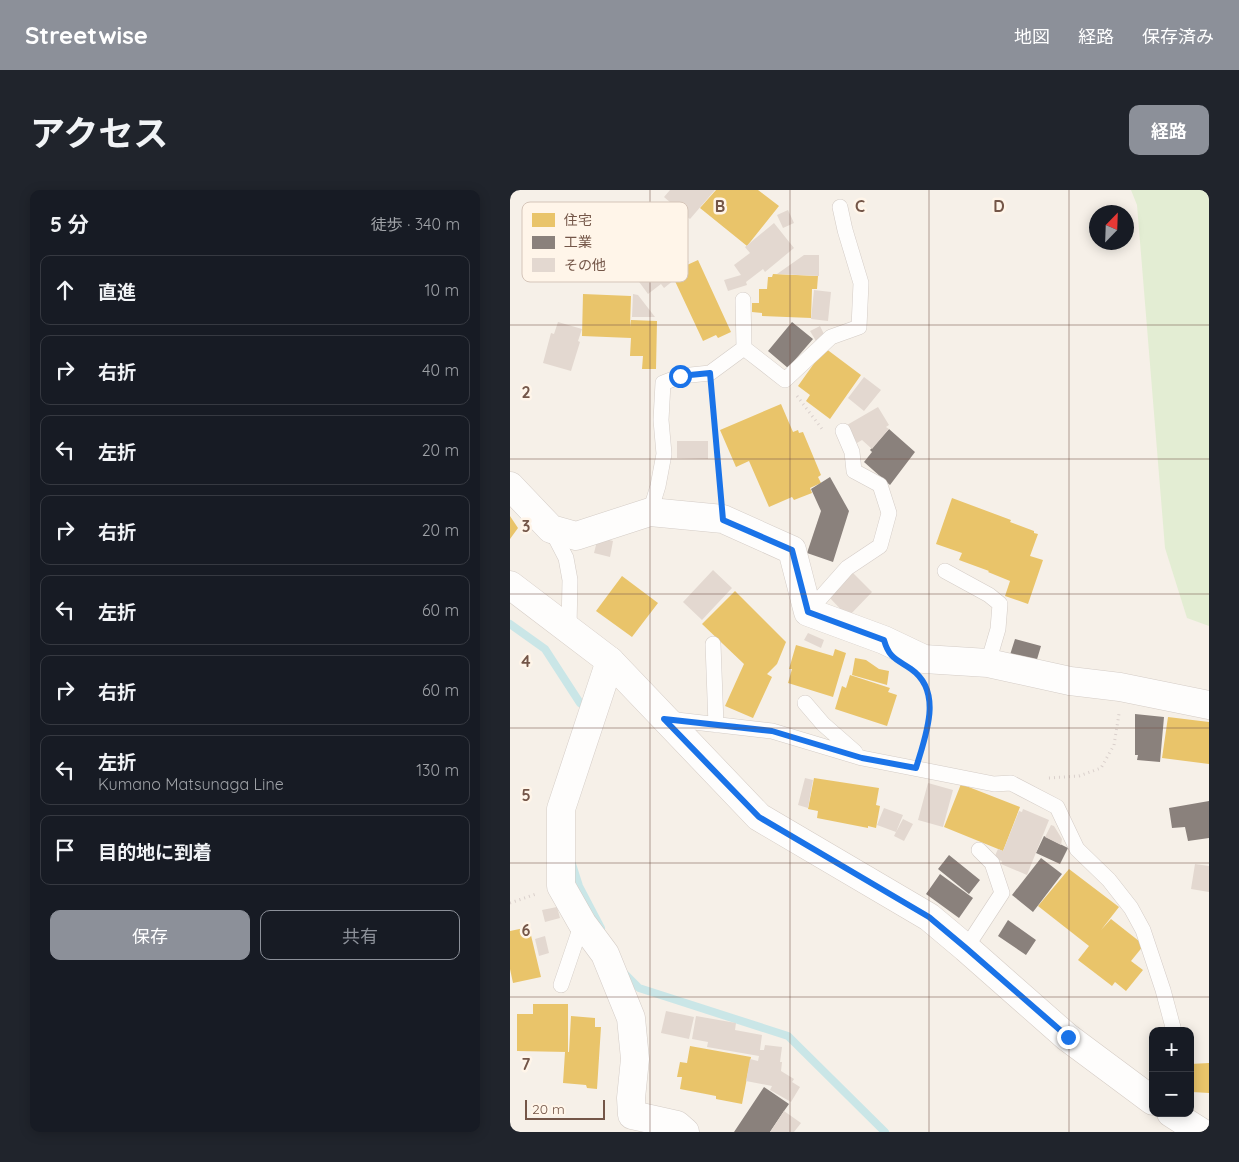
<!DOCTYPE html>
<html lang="ja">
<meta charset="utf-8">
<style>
:root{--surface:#171b24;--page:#20242c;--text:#f1f3f6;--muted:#9ea1a6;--line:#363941;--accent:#8c9099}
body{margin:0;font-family:Quicksand,"Noto Sans JP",sans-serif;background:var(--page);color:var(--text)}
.controls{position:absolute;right:15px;bottom:15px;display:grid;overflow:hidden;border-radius:10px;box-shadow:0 2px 12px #0003}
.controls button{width:45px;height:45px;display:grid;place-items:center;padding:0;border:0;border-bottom:1px solid var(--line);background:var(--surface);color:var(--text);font:25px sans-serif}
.compass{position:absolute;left:579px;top:15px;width:45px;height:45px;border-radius:50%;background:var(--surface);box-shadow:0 2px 12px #0003;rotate:23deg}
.scale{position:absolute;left:15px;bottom:12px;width:80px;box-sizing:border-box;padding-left:5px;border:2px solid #745648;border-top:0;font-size:14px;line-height:18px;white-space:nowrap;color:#745648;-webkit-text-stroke:4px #fff5e9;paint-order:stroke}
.stop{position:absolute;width:15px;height:15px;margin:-11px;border:4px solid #1a73e8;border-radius:50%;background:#fff}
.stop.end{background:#1a73e8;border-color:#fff;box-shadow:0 1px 5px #0008}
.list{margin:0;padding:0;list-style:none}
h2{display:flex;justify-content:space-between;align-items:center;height:65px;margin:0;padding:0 20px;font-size:21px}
h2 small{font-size:16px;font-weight:400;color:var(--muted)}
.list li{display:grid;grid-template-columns:32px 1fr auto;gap:15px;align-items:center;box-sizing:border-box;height:70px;margin:0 10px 10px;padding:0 10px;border:1px solid var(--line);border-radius:10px}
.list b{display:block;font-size:19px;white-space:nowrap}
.list p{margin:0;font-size:16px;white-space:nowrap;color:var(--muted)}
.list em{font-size:16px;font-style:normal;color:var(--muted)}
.actions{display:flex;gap:10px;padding:15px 20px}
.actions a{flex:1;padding:11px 0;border:1px solid var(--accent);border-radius:10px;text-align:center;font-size:18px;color:var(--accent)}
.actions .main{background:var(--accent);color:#fff}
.icon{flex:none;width:28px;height:28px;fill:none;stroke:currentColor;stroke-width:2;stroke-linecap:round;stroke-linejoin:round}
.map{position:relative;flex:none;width:699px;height:942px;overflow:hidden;border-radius:10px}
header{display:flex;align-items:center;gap:30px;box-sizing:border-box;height:70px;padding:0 25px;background:var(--accent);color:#fff}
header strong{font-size:24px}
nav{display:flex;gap:28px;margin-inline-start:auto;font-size:18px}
.intro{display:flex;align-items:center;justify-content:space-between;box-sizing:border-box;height:120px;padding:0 30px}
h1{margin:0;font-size:35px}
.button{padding:12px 22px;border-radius:10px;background:var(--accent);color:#fff;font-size:18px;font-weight:700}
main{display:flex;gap:30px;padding:0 30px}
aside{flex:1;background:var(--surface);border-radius:10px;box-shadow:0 2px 12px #0003}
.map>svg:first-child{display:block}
.green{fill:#e3edd3}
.homes{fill:#e9c46a}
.industry{fill:#8a817c}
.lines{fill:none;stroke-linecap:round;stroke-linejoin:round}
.stream{stroke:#cae6e7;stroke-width:8}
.building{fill:#e3d8d0}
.service-casing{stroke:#d4ccc6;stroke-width:16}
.minor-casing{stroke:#d4ccc6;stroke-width:29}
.secondary-casing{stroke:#d5ccc5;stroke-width:29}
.path{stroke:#dad0cc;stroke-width:3;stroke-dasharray:1 4;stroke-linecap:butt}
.service{stroke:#fefdfc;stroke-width:15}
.minor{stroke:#fefdfc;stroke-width:28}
.secondary{stroke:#fefdfc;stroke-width:28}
.route{stroke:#1a73e8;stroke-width:6}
.grid{fill:none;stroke:#745648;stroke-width:1;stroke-opacity:0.55}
.key{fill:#fff5e9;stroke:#d5c5b9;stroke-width:1}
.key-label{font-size:14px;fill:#745648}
.grid-label{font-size:16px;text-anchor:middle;font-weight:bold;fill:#745648;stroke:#fff5e9;stroke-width:5;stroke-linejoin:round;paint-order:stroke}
</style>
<header>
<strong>Streetwise</strong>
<nav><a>地図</a><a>経路</a><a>保存済み</a></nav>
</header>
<div class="intro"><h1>アクセス</h1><a class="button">経路</a></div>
<main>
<aside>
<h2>5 分<small>徒歩 · 340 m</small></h2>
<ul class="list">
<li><svg class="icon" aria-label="ahead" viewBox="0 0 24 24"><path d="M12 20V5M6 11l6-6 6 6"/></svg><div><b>直進</b></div><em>10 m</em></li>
<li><svg class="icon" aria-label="right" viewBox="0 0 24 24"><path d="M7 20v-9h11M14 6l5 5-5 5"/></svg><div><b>右折</b></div><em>40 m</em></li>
<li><svg class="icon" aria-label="left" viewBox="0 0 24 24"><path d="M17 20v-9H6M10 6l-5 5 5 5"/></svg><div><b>左折</b></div><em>20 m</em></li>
<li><svg class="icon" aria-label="right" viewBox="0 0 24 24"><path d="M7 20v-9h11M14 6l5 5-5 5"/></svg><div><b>右折</b></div><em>20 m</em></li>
<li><svg class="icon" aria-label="left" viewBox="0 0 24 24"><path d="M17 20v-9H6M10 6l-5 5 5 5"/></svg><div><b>左折</b></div><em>60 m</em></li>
<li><svg class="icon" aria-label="right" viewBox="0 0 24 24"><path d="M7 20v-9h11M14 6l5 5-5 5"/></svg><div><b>右折</b></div><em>60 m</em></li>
<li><svg class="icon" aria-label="left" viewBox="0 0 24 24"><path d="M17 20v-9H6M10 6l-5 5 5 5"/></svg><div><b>左折</b><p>Kumano Matsunaga Line</p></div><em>130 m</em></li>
<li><svg class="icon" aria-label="arrive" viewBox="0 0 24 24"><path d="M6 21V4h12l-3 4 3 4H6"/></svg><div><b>目的地に到着</b></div></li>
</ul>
<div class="actions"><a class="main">保存</a><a>共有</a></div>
</aside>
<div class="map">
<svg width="699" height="942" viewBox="0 0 699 942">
<rect width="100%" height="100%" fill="#f6f0e8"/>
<!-- green -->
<path class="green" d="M621 0H699V436L677 428 655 358 627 15Z"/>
<!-- homes -->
<path class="homes" d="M206 0H248L269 16 237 56 190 18Z
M188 70 221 142 208 148 206 145 193 151 164 89 170 87 166 80Z
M263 84 308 86 307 99H302L301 128 252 126V123L242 122V113H249V99H257L258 87H262Z
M73 104 121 106 120 137 121 130 147 131 146 179H132L133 166H120L121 148 72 146Z
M315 158 351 185 320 229 296 211 300 205 288 196Z
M271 214 283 242 288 240 289 243 293 242 311 285 308 287 311 293 300 298 302 303 284 310 282 307 259 317 239 271 226 277 210 240Z
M442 308 501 330 500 332 524 341V343L528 344 520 366 533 370 518 414 495 406 500 391 478 382 479 381 449 370 452 363 426 354Z
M0 326 8 338 0 349Z
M112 386 148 413 122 447 86 421Z
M225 401 276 452 267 474 257 484 262 487 243 528 215 516 234 474 192 434Z
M286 455 323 466 325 459 336 463 323 507 278 493 282 479H279Z
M345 468 356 470 369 479 379 481 377 495 342 485Z
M340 485 380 498 378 502 387 505 377 536 325 519 332 496 336 498Z
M658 527 699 532V574L652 568Z
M304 588 369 598 366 615 370 616 366 638 358 636V638L307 628 308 621 298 619Z
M451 594 510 617 493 661 434 637Z
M559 679 609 717 591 740 601 729 634 755 621 771 633 780 616 801 605 792 602 796 568 770 579 756 528 716Z
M19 737 31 787 3 793 0 779V741Z
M23 814H58V862L7 861V824H23Z
M61 826 85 828V837H91L87 899 77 898 76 895 53 893 55 862H59Z
M180 856 241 867 232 914 206 909V906L170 899 172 887H167L170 872 177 873Z
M699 873V903L682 902 683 897H680V874Z"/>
<!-- industry -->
<path class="industry" d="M282 132 303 149 278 178 258 161Z
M379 239 405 262 380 295 354 272 362 262 360 260Z
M320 287 339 321 323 372 297 363 311 321 301 299Z
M505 449 531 456 525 476 499 468Z
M625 524 654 527 650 572 627 570 628 565H625Z
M699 611V648L678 651 675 637 662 638 659 618Z
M534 646 558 658 550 674 526 663Z
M439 665 470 690 459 704 428 679Z
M531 668 552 684 523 722 502 705Z
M430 684 463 708 449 728 416 704Z
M498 730 526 750 516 765 488 746Z
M254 897 279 914 274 921 260 942H224Z"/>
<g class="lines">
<!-- stream -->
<path class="stream" d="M0 434 35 459 70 513
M62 674 69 696 91 738
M113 782 129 798 278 846 375 942"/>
</g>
<!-- building -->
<path class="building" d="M160 0H205L180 29 176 26 170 33 155 20 161 13 154 7Z
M278 20 284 33 273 38 267 25Z
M146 29 179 72 165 80 169 86 154 98 151 94 138 104 113 70 127 58 126 57 134 47 129 43Z
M264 33 284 58 255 82 253 79 236 92 237 95 218 101 214 90 231 85 224 75 240 63 235 57Z
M294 65H309V86L267 84Z
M304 100 321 102 318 131 301 129Z
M123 104 128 105 145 127H122Z
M48 132 72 139 68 151 70 152 61 181 33 173 41 143 44 144Z
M310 136 315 146 306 151 300 141Z
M354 187 371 200 354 221 338 208Z
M368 217 379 235 376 237 379 239 362 259 352 250 347 253 337 235Z
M167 251H198V269L167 268Z
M88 347 103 351 100 367 84 363Z
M203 380 222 398 192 430 173 412Z
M342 382 362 402 338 427 319 407Z
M298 443 314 450 311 458 294 450Z
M295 588 303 590 298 618 288 615Z
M418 593 443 600 433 637 408 630Z
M374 618 393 625 386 642 393 629 403 634 394 651 384 646 386 642 367 635Z
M513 619 539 630 517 685 491 674 492 671 484 668 488 659 493 661 509 621 512 622Z
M541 635 544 636 552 649 551 655 535 647Z
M685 674 699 676V702L681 699Z
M47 717 50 728 35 732 32 720Z
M35 746 39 763 29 766 25 749Z
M156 821 184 827 179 849 151 843Z
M186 826 226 833 225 840 252 845 250 860H254L255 855 272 857 270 872H272L271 881 284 889 282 892 290 897 281 912 260 900 262 896 236 891 240 869 248 871 249 866 197 857 198 852 182 849Z
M274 921 291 933 284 942H260Z"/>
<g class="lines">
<defs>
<path id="service" d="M234 158 275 190 321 147 349 137 351 93 335 40 330 17
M140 322 148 296 154 264 151 230 153 193 171 186 200 183 234 158 233 110
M41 339 56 368 60 390 59 438
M435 381 479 405 490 414 488 439 478 473
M298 422 337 378 370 356 379 323 370 295 344 281 342 262 333 241
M203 454 206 535
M295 513 313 534 345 562
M158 529 262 541 352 568 484 594 501 593 547 617 567 659 599 690 621 718 633 740 653 800 664 841
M456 758 492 703 482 673 469 660
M51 795 72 733"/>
<path id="minor" d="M0 296 41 339 66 346 140 322 213 329 282 360 298 422 374 450 414 469 478 473 560 491 610 497 699 515
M100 471 51 619V696L72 733 95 764 121 828 125 869 121 908 122 925 167 935 175 942"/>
<path id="secondary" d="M0 395 100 471 249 627 419 727 456 758 557 847 643 911
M661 923 691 942"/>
</defs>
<!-- service casing -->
<use href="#service" class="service-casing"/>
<!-- minor casing -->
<use href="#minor" class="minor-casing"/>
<!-- secondary casing -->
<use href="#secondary" class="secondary-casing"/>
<!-- path -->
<path class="path" d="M201 203 211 302
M287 206 312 239
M412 559C417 538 424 517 415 497
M539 588 569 586 591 578 604 555 609 524
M0 713 26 704"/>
<!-- service -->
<use href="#service" class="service"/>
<!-- minor -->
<use href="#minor" class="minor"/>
<!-- secondary -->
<use href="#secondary" class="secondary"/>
</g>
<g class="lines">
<!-- route -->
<path class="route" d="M170 186 200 183 213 330 282 360 298 422 374 450C379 468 386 469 401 479 434 502 415 547 406 578L352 568 262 541 154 529 249 627 419 727 456 758 558 847"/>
</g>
<!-- grid -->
<path class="grid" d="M140 0V942M280 0V942M419 0V942M559 0V942M0 135H699M0 269H699M0 404H699M0 538H699M0 673H699M0 807H699"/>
<!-- legend -->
<rect x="12" y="12" width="166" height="80" rx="8" class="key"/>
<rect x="22" y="23" width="23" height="14" fill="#e9c46a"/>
<rect x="22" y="46" width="23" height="13" fill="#8a817c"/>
<rect x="22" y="68" width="23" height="14" fill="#e3d8d0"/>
<g class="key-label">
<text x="54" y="35">住宅</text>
<text x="54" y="57">工業</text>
<text x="54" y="80">その他</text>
</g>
<g class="grid-label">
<text x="210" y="22">B</text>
<text x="350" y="22">C</text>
<text x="489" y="22">D</text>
<text x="16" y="208">2</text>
<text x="16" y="342">3</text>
<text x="16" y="477">4</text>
<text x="16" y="611">5</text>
<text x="16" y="746">6</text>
<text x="16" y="880">7</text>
</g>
</svg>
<div class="controls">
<button>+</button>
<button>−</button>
</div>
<svg class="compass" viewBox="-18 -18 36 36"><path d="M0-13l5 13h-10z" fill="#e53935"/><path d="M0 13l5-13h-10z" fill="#9ea1a6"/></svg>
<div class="scale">20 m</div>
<div class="stop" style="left:170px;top:186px"></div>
<div class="stop end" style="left:558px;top:847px"></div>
</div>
</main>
